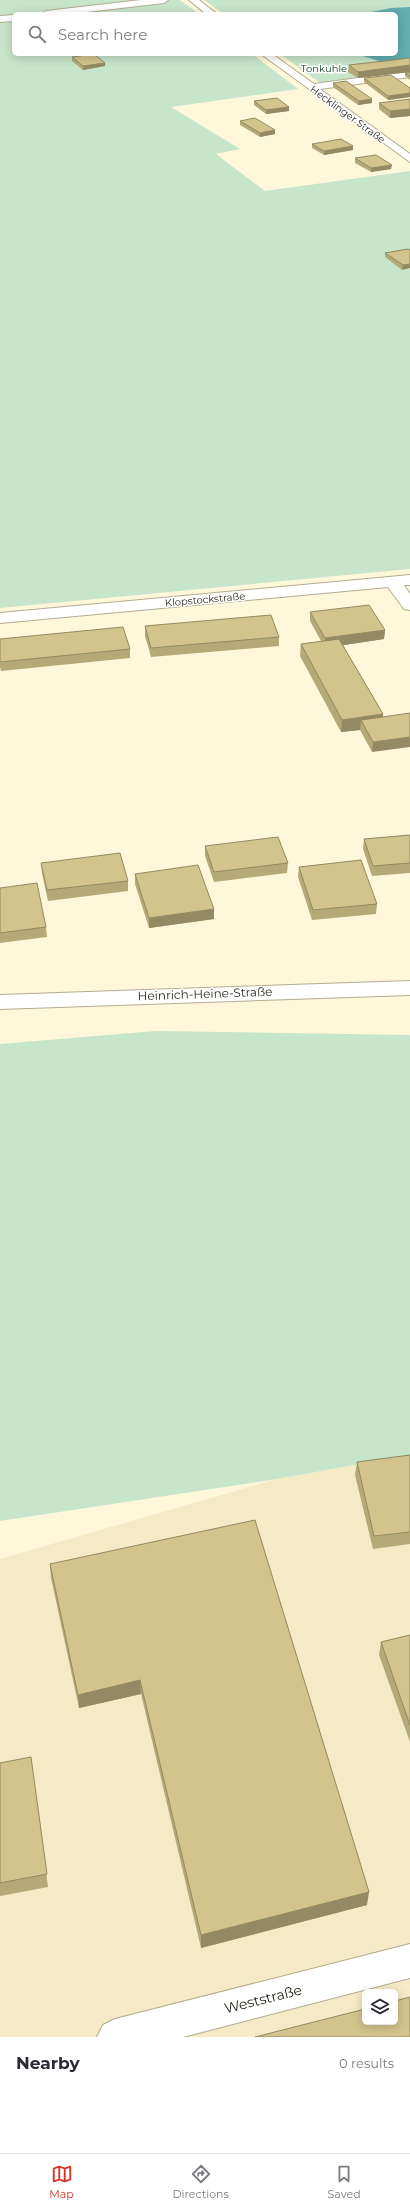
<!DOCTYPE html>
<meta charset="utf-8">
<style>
:root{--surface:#fff;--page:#f2f2f3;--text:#2b2b33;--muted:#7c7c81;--line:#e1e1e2;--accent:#d93025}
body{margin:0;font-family:Montserrat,sans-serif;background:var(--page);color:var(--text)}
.controls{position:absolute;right:12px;bottom:12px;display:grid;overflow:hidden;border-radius:6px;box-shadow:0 2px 10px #0003}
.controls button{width:36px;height:36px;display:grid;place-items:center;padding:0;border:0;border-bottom:1px solid var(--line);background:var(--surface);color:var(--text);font:20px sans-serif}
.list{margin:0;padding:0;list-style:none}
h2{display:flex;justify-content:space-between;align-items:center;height:52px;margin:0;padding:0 16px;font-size:17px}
h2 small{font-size:13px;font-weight:400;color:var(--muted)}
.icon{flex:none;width:22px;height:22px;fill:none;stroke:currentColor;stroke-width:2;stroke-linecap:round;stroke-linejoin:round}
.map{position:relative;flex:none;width:410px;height:2037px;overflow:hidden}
.search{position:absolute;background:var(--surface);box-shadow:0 2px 10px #0003;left:12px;right:12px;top:12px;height:44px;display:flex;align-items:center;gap:10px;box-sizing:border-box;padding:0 14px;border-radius:6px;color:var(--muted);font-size:15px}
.sheet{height:116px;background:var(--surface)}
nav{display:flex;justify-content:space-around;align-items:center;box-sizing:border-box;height:56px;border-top:1px solid var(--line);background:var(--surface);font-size:11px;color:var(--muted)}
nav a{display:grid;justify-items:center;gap:2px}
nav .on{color:var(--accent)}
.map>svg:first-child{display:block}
.built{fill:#f4eac5;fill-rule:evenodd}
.green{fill:#c7e5cb}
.water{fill:#63aeb0}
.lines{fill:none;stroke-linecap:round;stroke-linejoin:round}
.minor-casing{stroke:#b3ac90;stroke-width:2}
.minor{fill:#fff;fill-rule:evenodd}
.wall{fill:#b5a978}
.shaded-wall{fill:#938962}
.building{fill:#d2c48c;stroke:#938962}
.labels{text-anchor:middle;stroke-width:3;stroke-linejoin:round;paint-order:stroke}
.far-park-label{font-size:10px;fill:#0e421d;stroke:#fff}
.far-street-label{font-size:10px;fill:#2b281d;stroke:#fff}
.street-label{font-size:12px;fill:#2b281d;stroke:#fff}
.near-street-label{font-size:14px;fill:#2b281d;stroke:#fff}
</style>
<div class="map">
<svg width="410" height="2037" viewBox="0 0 410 2037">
<rect width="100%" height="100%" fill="#fff7d9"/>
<!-- built -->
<path class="built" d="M410 1455V2037H0V1559L277 1479ZM365 1992H395V2022H365Z"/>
<!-- green -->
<path class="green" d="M0 0H180L199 14H14V54H252L298 89 171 107 240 149 216 154 265 191 410 171V569L0 608Z
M204 0H410V72L320 83 280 54H396V14H224Z
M155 1031 410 1035V1455L277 1479 0 1521V1044Z"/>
<!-- water -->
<path class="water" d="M410 7V61L389 64 356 54H396V14H361L391 8Z"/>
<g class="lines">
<defs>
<path id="minor" d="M141 0H168L164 3 69 14H41L46 11Z
M189 0H199L217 14H206Z
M14 15V21L0 22V16Z
M261 54H272L314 84 410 71V77L320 89 410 154V162Z
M410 575V585H404L410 594V610L404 609 388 587 0 623V613Z
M410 981V995L0 1009V995Z
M410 1944V1978L183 2037H97L103 2025 115 2019Z"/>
</defs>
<!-- minor casing -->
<use href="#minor" class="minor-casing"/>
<!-- minor -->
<use href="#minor" class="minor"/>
</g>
<!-- wall -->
<path class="wall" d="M72 57 105 66 83 70 72 61Z
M349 65 410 72 358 78 348 72Z
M410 72V80L405 76V73Z
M364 78 410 88V97L388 100 364 82Z
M333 83 372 103 358 105 333 87Z
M410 99V116L390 118 379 109V103Z
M254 101 289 107V111L266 114 254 105Z
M240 121 275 134 260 137 240 125Z
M312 144 353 146V150L324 155 312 148Z
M355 158 391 169 371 172 355 163Z
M408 249 402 270 385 257V253Z
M310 612 385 630 384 639 343 645 383 714 372 752 360 730 341 732 300 656 301 644 321 641 310 621Z
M145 626 279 637V646L151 657 145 636Z
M0 639 130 649V658L1 671 0 667Z
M410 835V873L372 876 363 849 364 839Z
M205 846 288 863 287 873 214 882 205 856Z
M41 863 128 881V891L48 901 42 873Z
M299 867 377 904 376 914 312 920 298 877Z
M135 874 214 919 149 928 135 884Z
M0 888 46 927 47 937 0 943Z
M410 1455V1544L373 1549 355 1475 357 1462Z
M50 1564 367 1905 201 1948 141 1694 79 1708 51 1578Z
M410 1635V1742L379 1655 381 1642Z
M31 1757 48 1887 0 1896V1763Z"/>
<!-- shaded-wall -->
<path class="shaded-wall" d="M105 63V66L83 70V66Z
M410 65V72L358 78V72Z
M410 93V97L388 100V96Z
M372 99V103L358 105 359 101Z
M289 107V111L266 114V110Z
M410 109V116L390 118V111Z
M275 130V134L260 137V133Z
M353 146V150L324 155V151Z
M392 165 391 169 371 172V168Z
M410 264V268L402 270 403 265Z
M385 630 384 639 325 648V638Z
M383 714 382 727 361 720 360 730 341 732 342 720Z
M410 737V747L372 752 373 742Z
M214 909V919L149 928V918Z
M140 1680 141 1694 79 1708 78 1695Z
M369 1892 367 1905 201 1948V1935Z"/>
<!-- building -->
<path class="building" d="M94 54 105 63 83 66 72 57Z
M410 58V65L358 72 349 65Z
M410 72V76L405 73Z
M391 75 410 88V93L388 96 364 78Z
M346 81 372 99 359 101 333 83Z
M277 98 289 107 266 110 254 101Z
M410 99V109L390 111 379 103Z
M255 118 275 130 260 133 240 121Z
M341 139 353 146 324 151 312 144Z
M376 155 392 165 371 168 355 158Z
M408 249 410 250V264L403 265 385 253Z
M369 605 385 630 325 638 310 612Z
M271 615 279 637 151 648 145 626Z
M123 627 130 649 0 662V639Z
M339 639 383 714 342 720 301 644Z
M410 713V737L373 742 361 720Z
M410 835V863L373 866 364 839Z
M278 837 288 863 214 872 205 846Z
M120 853 128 881 47 890 41 863Z
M361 860 377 904 313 910 299 867Z
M198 865 214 909 149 918 135 874Z
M37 883 46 927 0 933V888Z
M410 1455V1532L374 1536 357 1462Z
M255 1520 369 1892 201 1935 140 1680 78 1695 50 1564Z
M410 1635V1725L381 1642Z
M31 1757 47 1874 0 1883V1763Z
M410 1997V2037H255L365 2009V2022H395V2001Z"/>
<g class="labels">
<!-- far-park labels -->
<g class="far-park-label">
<text x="324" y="72">Tonkuhle</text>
</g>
<!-- far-street labels -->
<g class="far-street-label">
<text transform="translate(348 114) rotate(36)" y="4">Hecklinger Straße</text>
<text transform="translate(205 599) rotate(-5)" y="4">Klopstockstraße</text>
</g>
<!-- street labels -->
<g class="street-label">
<text transform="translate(205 994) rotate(-2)" y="4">Heinrich-Heine-Straße</text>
</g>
<!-- near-street labels -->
<g class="near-street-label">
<text transform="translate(263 1999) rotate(-14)" y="5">Weststraße</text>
</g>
</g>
</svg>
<div class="controls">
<button><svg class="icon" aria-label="layers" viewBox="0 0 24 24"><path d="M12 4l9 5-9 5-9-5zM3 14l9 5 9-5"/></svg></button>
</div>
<div class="search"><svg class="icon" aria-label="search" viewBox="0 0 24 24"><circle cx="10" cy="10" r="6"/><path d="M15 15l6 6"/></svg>Search here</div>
</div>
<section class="sheet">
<h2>Nearby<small>0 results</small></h2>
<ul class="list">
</ul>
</section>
<nav>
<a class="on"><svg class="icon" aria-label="map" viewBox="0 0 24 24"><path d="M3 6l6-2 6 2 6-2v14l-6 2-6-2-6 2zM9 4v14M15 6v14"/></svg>Map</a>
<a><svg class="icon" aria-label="directions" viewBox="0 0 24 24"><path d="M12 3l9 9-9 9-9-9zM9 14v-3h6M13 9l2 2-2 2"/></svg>Directions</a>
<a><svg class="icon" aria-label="saved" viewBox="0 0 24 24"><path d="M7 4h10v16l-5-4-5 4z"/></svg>Saved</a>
</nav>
